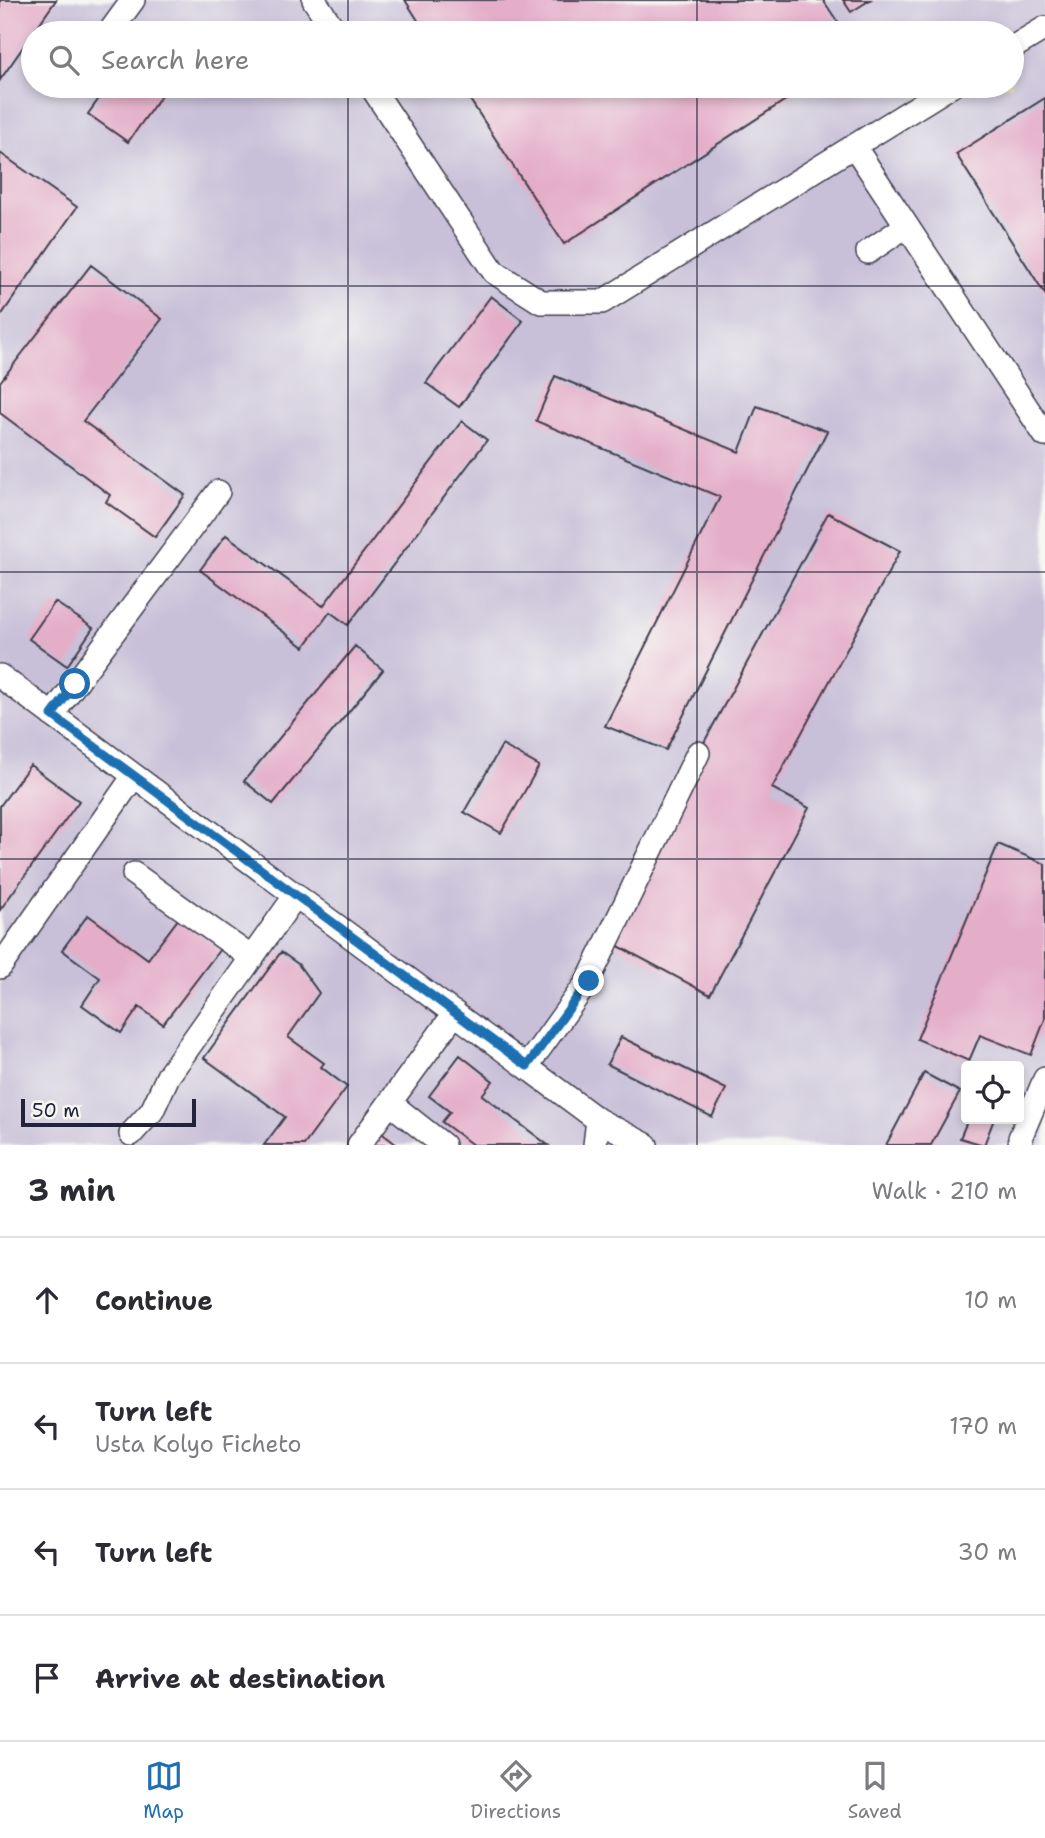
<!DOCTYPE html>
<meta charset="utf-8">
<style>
:root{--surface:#fff;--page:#f2f2f3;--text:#2b2b33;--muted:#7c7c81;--line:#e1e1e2;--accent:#1f6fb2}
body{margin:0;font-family:"Shantell Sans",sans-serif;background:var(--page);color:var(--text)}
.controls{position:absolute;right:21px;bottom:21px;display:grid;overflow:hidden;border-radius:7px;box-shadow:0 4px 10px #0003}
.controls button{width:63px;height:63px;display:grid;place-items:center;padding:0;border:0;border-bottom:2px solid var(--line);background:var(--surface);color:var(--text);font:35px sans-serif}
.scale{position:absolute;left:21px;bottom:18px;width:175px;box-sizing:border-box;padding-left:7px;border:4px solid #22223b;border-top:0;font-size:19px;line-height:24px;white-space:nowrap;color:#22223b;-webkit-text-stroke:5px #f6f6f2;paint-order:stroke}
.stop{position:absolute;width:21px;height:21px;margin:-16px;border:5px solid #1f6fb2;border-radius:50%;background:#fff}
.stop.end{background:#1f6fb2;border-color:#fff;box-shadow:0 2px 7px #0008}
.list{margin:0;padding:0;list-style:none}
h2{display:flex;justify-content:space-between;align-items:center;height:91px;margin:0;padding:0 28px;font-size:30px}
h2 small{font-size:23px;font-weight:400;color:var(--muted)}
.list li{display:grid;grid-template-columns:46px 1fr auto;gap:21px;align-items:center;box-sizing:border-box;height:126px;padding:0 28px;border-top:2px solid var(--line)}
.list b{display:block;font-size:26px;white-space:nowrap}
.list p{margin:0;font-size:23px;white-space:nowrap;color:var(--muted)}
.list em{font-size:23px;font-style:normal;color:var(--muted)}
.icon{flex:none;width:38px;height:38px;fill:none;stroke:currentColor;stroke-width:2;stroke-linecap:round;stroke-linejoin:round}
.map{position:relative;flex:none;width:1045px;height:1145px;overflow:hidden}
.search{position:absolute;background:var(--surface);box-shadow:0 4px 10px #0003;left:21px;right:21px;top:21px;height:77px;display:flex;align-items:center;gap:18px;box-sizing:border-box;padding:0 24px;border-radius:38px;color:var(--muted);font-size:26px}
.sheet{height:595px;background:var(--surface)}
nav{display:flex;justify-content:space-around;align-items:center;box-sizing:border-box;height:98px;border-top:2px solid var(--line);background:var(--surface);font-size:19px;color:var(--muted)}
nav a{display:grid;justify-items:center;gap:4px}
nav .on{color:var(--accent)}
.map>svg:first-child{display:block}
.industrial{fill:#c8c0d8;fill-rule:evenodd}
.building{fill:#e4aec9}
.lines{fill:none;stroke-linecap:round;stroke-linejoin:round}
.minor-casing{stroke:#403e4e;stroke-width:26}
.minor{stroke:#fff;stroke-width:23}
.route{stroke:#1f6fb2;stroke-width:9}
.grid{fill:none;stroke:#22223b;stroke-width:2;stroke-opacity:0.55}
</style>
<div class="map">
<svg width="1045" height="1145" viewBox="0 0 1045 1145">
<rect width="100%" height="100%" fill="#f6f6f2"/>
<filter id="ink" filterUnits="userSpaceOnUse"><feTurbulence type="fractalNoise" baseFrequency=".0143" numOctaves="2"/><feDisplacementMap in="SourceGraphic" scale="14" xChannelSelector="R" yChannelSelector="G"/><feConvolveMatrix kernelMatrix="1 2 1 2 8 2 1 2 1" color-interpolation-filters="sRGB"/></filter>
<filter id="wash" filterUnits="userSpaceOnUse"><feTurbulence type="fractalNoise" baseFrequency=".00686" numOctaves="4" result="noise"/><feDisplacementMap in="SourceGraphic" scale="28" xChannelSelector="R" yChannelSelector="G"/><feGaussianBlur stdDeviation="1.57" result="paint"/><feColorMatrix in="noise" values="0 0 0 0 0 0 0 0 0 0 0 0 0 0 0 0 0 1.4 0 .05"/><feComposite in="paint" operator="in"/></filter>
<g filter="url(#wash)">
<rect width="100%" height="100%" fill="#ecddba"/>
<!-- industrial -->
<path class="industrial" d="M0 0H1045V1145H0ZM33 33H1012V86H33ZM966 1066H1019V1119H966Z"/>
<g id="blocks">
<!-- building -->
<path class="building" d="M0 0H56L0 80Z
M405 0H823L845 33H426Z
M843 0H870L851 12Z
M108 86H168L128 142 88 114Z
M461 86H807L564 244Z
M1045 98V294L956 154Z
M0 153 77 207 0 317Z
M91 265 162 319 83 421 185 495 155 537 106 502 110 495 0 413V382Z
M491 296 523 321 459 407 426 383Z
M555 376 739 452 757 406 827 431 666 750 605 726 720 497 536 421Z
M462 421 487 440 348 625 330 612 304 647 200 570 226 535 323 606Z
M828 513 900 551 772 788 809 808 710 995 609 941 701 748Z
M55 602 93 628 67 666 29 639Z
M355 646 383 670 273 804 244 781Z
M502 745 539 766 501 833 464 812Z
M30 765 79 801 0 910V806Z
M998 844 1045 864V1019L1031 1055 980 1035 969 1061 917 1039Z
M88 915 148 959 179 918 220 949 163 1024 139 1007 121 1033 82 1005 100 978 62 950Z
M281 952 298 964 319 993 288 1037 324 1063 321 1067 347 1087 304 1145H264L285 1117 204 1058Z
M621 1037 726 1089 712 1117 607 1064Z
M460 1055 493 1081 482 1095 548 1145H473L442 1122 450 1112 429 1096Z
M924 1073 960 1092 931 1145H886Z
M968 1119H994L984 1145 960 1138Z
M379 1131 397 1145H369Z"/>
</g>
</g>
<g filter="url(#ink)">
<use href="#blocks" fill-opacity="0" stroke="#403e4e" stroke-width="2"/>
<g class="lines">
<defs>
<path id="minor" d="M314 0 336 33
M109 33 133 0
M1012 48 1045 28
M371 86 494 272 541 302H602L951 86
M854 146 1045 435
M868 252 906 226
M0 676 598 1120 646 1145
M52 715 218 492
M134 874 252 958
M0 967 134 776
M527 1066 588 981 698 753
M390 1103 443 1145
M131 1134 152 1111 168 1076 296 895
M359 1145 455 1013
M595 1145 598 1120
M1021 1145 1020 1138 1045 1079"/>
</defs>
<!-- minor casing -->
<use href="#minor" class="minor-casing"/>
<!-- minor -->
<use href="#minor" class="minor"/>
</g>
</g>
<g class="lines" filter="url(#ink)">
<!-- route -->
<path class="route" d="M75 684 52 715 527 1066 589 981"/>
</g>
<!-- grid -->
<path class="grid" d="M348 0V33M697 0V33M348 86V1145M697 86V1145M0 286H1045M0 572H1045M0 859H1045"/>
</svg>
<div class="controls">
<button><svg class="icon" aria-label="locate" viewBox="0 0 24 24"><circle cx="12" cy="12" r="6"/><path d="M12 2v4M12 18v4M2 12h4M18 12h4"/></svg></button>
</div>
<div class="scale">50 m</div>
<div class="stop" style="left:75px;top:684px"></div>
<div class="stop end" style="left:589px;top:981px"></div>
<div class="search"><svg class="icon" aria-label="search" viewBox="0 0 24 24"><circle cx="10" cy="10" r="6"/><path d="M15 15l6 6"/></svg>Search here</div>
</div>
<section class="sheet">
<h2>3 min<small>Walk · 210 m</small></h2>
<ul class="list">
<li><svg class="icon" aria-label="ahead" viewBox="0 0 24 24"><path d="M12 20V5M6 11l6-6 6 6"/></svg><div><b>Continue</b></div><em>10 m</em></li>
<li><svg class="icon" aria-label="left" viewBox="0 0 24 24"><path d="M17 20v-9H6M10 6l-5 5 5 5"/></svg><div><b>Turn left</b><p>Usta Kolyo Ficheto</p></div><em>170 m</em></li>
<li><svg class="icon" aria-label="left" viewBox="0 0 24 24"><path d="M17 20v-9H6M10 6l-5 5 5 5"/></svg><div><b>Turn left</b></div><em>30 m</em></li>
<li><svg class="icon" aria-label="arrive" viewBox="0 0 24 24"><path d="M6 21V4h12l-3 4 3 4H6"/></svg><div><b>Arrive at destination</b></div></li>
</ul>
</section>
<nav>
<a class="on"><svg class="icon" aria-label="map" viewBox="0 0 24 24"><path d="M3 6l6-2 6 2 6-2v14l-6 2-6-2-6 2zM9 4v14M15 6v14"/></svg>Map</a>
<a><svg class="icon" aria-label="directions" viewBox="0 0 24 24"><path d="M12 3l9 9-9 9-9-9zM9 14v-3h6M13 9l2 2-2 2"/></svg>Directions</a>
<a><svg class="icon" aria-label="saved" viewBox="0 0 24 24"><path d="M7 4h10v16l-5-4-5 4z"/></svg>Saved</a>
</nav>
